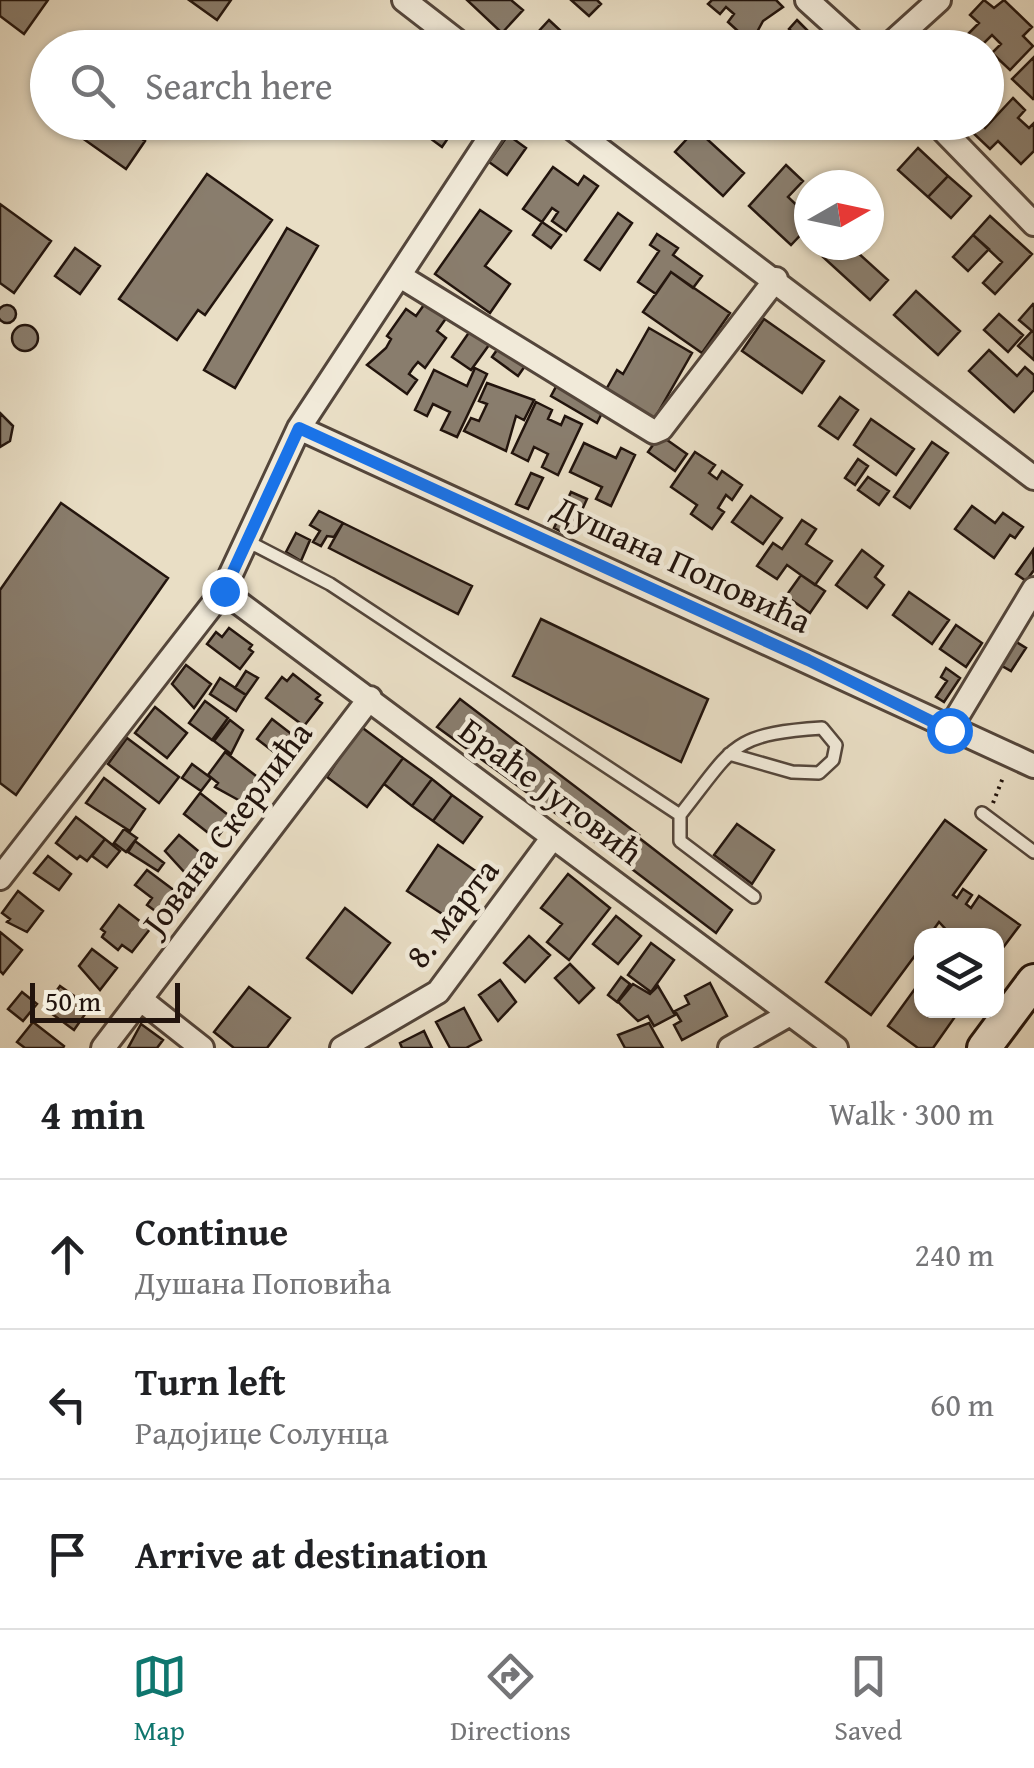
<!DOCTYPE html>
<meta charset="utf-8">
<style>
:root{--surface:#fff;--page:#f6f6f6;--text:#202124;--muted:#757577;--line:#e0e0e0;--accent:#0f766e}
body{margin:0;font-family:"Gentium Book Plus",serif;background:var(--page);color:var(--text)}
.controls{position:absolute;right:30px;bottom:30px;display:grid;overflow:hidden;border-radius:20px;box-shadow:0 2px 8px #0004}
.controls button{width:90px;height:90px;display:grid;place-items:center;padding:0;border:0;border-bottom:2px solid var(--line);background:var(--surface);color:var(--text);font:50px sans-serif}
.compass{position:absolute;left:794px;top:170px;width:90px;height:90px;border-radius:50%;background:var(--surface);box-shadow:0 2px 8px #0004;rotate:81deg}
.scale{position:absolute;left:30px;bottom:25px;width:150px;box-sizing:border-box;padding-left:10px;border:5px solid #22140d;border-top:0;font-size:28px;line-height:35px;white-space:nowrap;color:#22140d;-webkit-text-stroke:8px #f1ead9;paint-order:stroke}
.stop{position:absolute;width:30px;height:30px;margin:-22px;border:8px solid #1a73e8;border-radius:50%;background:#fff}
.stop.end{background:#1a73e8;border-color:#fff;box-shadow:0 2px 10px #0008}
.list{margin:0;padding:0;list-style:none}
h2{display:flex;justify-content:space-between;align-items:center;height:130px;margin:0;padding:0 40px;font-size:42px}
h2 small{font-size:32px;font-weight:400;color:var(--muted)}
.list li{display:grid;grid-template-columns:65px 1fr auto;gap:30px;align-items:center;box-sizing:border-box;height:150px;padding:0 40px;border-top:2px solid var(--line)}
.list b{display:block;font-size:38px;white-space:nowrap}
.list p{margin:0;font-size:32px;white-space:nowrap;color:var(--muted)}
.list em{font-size:32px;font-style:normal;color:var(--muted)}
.icon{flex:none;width:55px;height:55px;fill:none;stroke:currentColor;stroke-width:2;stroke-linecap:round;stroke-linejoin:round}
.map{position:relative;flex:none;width:1034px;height:1048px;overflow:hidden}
.search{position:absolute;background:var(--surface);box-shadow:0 2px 8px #0004;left:30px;right:30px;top:30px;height:110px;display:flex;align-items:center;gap:25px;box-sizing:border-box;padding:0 35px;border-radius:55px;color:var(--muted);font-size:38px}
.sheet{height:580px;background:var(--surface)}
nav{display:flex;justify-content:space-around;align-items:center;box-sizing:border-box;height:140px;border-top:2px solid var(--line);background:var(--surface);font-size:28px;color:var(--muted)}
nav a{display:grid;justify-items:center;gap:5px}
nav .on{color:var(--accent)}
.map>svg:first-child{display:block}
.building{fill:#897d6d;stroke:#22140d;stroke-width:2.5}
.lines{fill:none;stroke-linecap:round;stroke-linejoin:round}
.lane-casing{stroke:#54463b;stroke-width:16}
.street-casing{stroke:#54463b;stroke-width:28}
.secondary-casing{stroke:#22140d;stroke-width:38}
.path{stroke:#22140d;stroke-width:4;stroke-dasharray:2.5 5;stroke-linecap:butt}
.lane{stroke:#f1ead9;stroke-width:11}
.street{stroke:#f1ead9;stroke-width:22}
.secondary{stroke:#f1ead9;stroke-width:32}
.route{stroke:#1a73e8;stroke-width:12}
.labels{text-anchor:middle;stroke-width:9;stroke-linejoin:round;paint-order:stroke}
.street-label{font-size:35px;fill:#22140d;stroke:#f1ead9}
</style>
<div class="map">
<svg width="1034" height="1048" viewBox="0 0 1034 1048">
<rect width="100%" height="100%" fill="#e9dec5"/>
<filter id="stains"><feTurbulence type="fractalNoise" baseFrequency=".002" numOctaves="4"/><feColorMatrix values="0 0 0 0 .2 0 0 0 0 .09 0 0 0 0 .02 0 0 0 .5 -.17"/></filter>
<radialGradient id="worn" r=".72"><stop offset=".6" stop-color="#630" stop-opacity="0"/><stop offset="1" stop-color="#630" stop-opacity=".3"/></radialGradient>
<!-- building -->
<path class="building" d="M0 0H48L24 34 0 16Z
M189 0H231L217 20Z
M467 0H511L523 10 502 33Z
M571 0H597L601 4 589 16Z
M712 0H776L783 7 763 21 751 43 728 22 734 14 726 7 720 14 708 4Z
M984 0 994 8 1004 0 1032 27 1023 36 1033 46 1010 70 992 53 1001 44 992 35 981 46 968 34 979 23 970 15Z
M549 20 579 48 527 44Z
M797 20 814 37 808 43 813 48H780L793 33 789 29Z
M1034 57V98L1033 99 1012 79Z
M1013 98 1025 110 1018 118 1029 128 1034 123V151L1021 164 998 141 990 149 970 130 978 122 985 128Z
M72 122H118L145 141 126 169 68 128Z
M459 122 442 147 427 136 436 122Z
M696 129 744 173 723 196 675 152Z
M508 135 526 148 507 175 489 162Z
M918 148 948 176 928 197 898 170Z
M786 165 803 181 788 197 809 217V226L791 245 749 206Z
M553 167 578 185 584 176 598 186 566 231 552 221 558 212 552 208 542 222 523 209Z
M207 174 272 220 205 315 198 310 177 340 119 299Z
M948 176 971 196 951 218 928 197Z
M0 204 51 241 14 293 0 283Z
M480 210 511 231 485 266 510 284 490 313 435 274Z
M618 213 632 223 600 270 585 260Z
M990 216 1032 254 995 294 983 283 1002 262 973 235Z
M542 222 561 235 551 248 533 235Z
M287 228 318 246 235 388 204 370Z
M657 234 678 248 673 255 702 276 693 288 671 272 656 294 638 282 659 251 650 245Z
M973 235 989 249 968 271 953 257Z
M835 245H863L857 252 888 280 870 300 823 257Z
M75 248 100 266 80 294 55 276Z
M671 272 730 313 702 353 643 312Z
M916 291 960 331 938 355 894 315Z
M426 302 447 317 437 331 446 338 425 368 418 362 413 368 409 374 417 380 407 394 367 365 386 348 391 339 387 336 406 309 416 316Z
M1033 304 1034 305V360L1018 346 1032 331 1019 320Z
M-2 314a9 9 0 1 1 18 0a9 9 0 1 1-18 0Z
M999 314 1023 335 1008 352 984 330Z
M764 319 824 361 802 393 742 351Z
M12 338a13 13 0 1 1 26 0a13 13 0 1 1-26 0Z
M649 328 692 353 652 423 603 395 617 370 623 374Z
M470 331 489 345 471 370 452 357Z
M499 347 525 366 518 376 492 357Z
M989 350 1017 376 1025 367 1034 375V390L1014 412 969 371Z
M475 368 487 374 457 437 441 430 450 412 433 404 427 416 415 410 434 370 467 386Z
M487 383 534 400 524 420 516 416 506 451 464 431 471 418 479 421 487 404 479 401Z
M558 383 604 409 597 423 551 396Z
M840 397 858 410 838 439 819 426Z
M536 402 552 410 548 419 561 425 565 416 582 424 558 475 542 467 548 454 534 447 528 461 512 453Z
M0 413 13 426 10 441 0 447Z
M871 419 914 449 896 475 854 445Z
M660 435 687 454 675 471 648 452Z
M932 442 948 453 910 508 894 497Z
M584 443 616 458 621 448 635 455 611 506 596 499 602 487 570 472Z
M695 452 715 465 709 473 717 479 722 471 742 485 732 500 726 495 718 508 724 512 712 529 691 514 697 505 671 487Z
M858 459 868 466 855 485 845 478Z
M531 473 543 478 528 509 516 504Z
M868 477 889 491 879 505 858 490Z
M571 492 587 499 570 536 554 528Z
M751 496 782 518 763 544 732 522Z
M61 503 168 578 16 795 0 783V590Z
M972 506 995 523 1003 513 1023 527 1015 538 1010 535 994 558 955 529Z
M319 511 343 523 334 537 327 536 321 546 313 542 320 531 310 525Z
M802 520 816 529 806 544 832 561 815 585 787 565 777 579 757 566 773 543 782 549Z
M343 523 472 586 458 614 329 548Z
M296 533 310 540 301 561 286 552Z
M862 550 883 566 875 577 884 585 867 608 836 585Z
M1033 550 1034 570 1026 581 1016 574Z
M801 575 825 591 810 613 786 596Z
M909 592 949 620 932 644 893 615Z
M541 619 708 699 681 762 513 676Z
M956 625 982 643 966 667 940 649Z
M229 628 252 645 249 649 253 652 240 669 207 644 216 632 222 637Z
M1010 638 1026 648 1011 671 995 662Z
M186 665 211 684 194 708 172 684Z
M946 668 960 678 944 702 936 697 947 681 941 677Z
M246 671 258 678 246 695 235 688Z
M293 674 320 695 316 699 322 703 304 726 266 698 282 677 287 681Z
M220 678 246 695 236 711 210 694Z
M460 699 639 835 620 860 437 727Z
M205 701 228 718 212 740 189 723Z
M155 707 187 733 167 758 135 733Z
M272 719 294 736 279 756 257 739Z
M230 720 243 730 231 754 214 741Z
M360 726 403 758 367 807 327 777Z
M127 738 179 777 159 803 108 764Z
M225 752 260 779 242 802 215 787 218 783 208 775Z
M403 758 432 779 412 806 384 784Z
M192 764 211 778 201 791 182 778Z
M104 778 145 809 130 831 86 803Z
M432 779 452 795 433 821 412 806Z
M200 793 232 818 216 839 184 814Z
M452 795 482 817 463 843 433 821Z
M76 817 105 839 87 861 80 856 77 859 56 843Z
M945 820 986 850 953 895 957 898 963 889 972 895 966 904 971 908 979 896 1020 925 996 957V936H952L939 922 929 936H922V946L871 1015 826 982Z
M737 824 774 850 752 884 714 855Z
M124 829 137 838 126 852 114 843Z
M179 835 203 855 187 875 165 851Z
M638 837 732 910 716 933 620 860Z
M105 839 120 851 107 867 92 856Z
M135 841 164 863 158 871 128 852Z
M438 845 480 874 450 919 407 891Z
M48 856 71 874 59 890 34 873Z
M147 870 175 891 158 913 147 905 152 898 135 885Z
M568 874 610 908 569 960 547 942 562 924 541 908Z
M18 891 43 911 27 932 7 922 10 919 2 913Z
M119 905 150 929 132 952 122 945 118 950 102 937 105 932 101 929Z
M345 908 390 943 352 993 307 958Z
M616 916 641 936 618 964 593 944Z
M0 932 22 950 3 974 0 971Z
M529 936 550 955 525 982 504 963Z
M651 943 674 960 651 992 628 975Z
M92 949 117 968 100 990 79 966Z
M570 964 594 988 579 1003 555 978Z
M621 977 630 984 617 1002 608 995Z
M922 979V1011H959L933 1048H918L888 1026Z
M500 980 516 1002 498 1021 479 995Z
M710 983 727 1016 682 1040 674 1025 681 1021 675 1011 689 1004 685 996Z
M633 984 650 994 658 986 675 1015 654 1026 648 1016 638 1021 618 1002Z
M60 986 90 1007 74 1030 44 1008Z
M249 987 290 1018 267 1048H234L214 1032Z
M22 992 37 1004 23 1021 8 1009Z
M464 1008 481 1040 466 1048H450L436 1022Z
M33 1022 64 1046 63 1048H25L17 1042Z
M649 1023 663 1048H625L618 1035Z
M141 1024 163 1040 157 1048H128Z
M424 1031 432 1048H402L400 1043Z"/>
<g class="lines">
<defs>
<path id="lane" d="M245 540 330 584 680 815C734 747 730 734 822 728L836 745 833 760 819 773 792 772 729 754
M982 813 1034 852
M680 815V841L754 897"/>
<path id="street" d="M404 0 466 48
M807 0 860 48
M886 48 939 0
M564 122 1034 478
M935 122 1034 224
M400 276 654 432 661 429 776 279
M299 428 1034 766
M223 591 836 1048
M949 730 1034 589
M0 878 223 591 299 428 500 122
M140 999 202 1048
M103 1048 370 698
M342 1048 438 992 553 837
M730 1048 790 1014"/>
<path id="secondary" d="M984 1048 1034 981"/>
</defs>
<!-- lane casing -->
<use href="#lane" class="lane-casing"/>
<!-- street casing -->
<use href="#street" class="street-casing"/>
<!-- secondary casing -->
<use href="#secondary" class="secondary-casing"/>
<!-- path -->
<path class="path" d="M993 803 1004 775"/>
<!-- lane -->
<use href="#lane" class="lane"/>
<!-- street -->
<use href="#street" class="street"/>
<!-- secondary -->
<use href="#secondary" class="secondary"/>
</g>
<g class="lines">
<!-- route -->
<path class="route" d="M224 591 299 428 808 660 949 730"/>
</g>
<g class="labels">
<!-- street labels -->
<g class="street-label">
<text transform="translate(682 564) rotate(25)" y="12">Душана Поповића</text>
<text transform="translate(551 791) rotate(37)" y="12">Браће Југовић</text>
<text transform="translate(227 828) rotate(-53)" y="12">Јована Скерлића</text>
<text transform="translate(452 913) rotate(-52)" y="12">8. марта</text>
</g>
</g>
<rect width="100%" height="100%" filter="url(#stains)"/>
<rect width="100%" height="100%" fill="url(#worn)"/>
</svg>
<div class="controls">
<button><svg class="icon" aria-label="layers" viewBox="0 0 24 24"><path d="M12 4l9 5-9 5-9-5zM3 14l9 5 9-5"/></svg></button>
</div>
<svg class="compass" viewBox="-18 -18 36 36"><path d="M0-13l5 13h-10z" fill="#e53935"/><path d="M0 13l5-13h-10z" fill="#757577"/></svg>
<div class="scale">50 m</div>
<div class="stop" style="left:949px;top:730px"></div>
<div class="stop end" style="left:224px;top:591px"></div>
<div class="search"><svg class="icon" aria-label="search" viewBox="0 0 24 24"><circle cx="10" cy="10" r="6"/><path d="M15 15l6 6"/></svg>Search here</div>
</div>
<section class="sheet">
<h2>4 min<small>Walk · 300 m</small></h2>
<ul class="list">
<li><svg class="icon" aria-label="ahead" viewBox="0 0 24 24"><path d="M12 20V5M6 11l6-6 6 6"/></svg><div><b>Continue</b><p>Душана Поповића</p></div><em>240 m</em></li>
<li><svg class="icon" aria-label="left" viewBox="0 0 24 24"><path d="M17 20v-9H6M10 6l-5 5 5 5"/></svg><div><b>Turn left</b><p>Радојице Солунца</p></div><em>60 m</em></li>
<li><svg class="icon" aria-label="arrive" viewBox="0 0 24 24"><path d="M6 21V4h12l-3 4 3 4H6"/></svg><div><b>Arrive at destination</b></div></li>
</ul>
</section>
<nav>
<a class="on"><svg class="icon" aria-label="map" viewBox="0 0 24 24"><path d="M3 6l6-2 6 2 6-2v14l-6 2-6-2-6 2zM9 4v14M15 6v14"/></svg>Map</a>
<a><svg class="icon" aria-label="directions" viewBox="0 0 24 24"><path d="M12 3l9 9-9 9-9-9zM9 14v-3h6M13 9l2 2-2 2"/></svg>Directions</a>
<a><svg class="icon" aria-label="saved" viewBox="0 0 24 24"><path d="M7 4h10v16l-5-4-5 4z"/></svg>Saved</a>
</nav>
